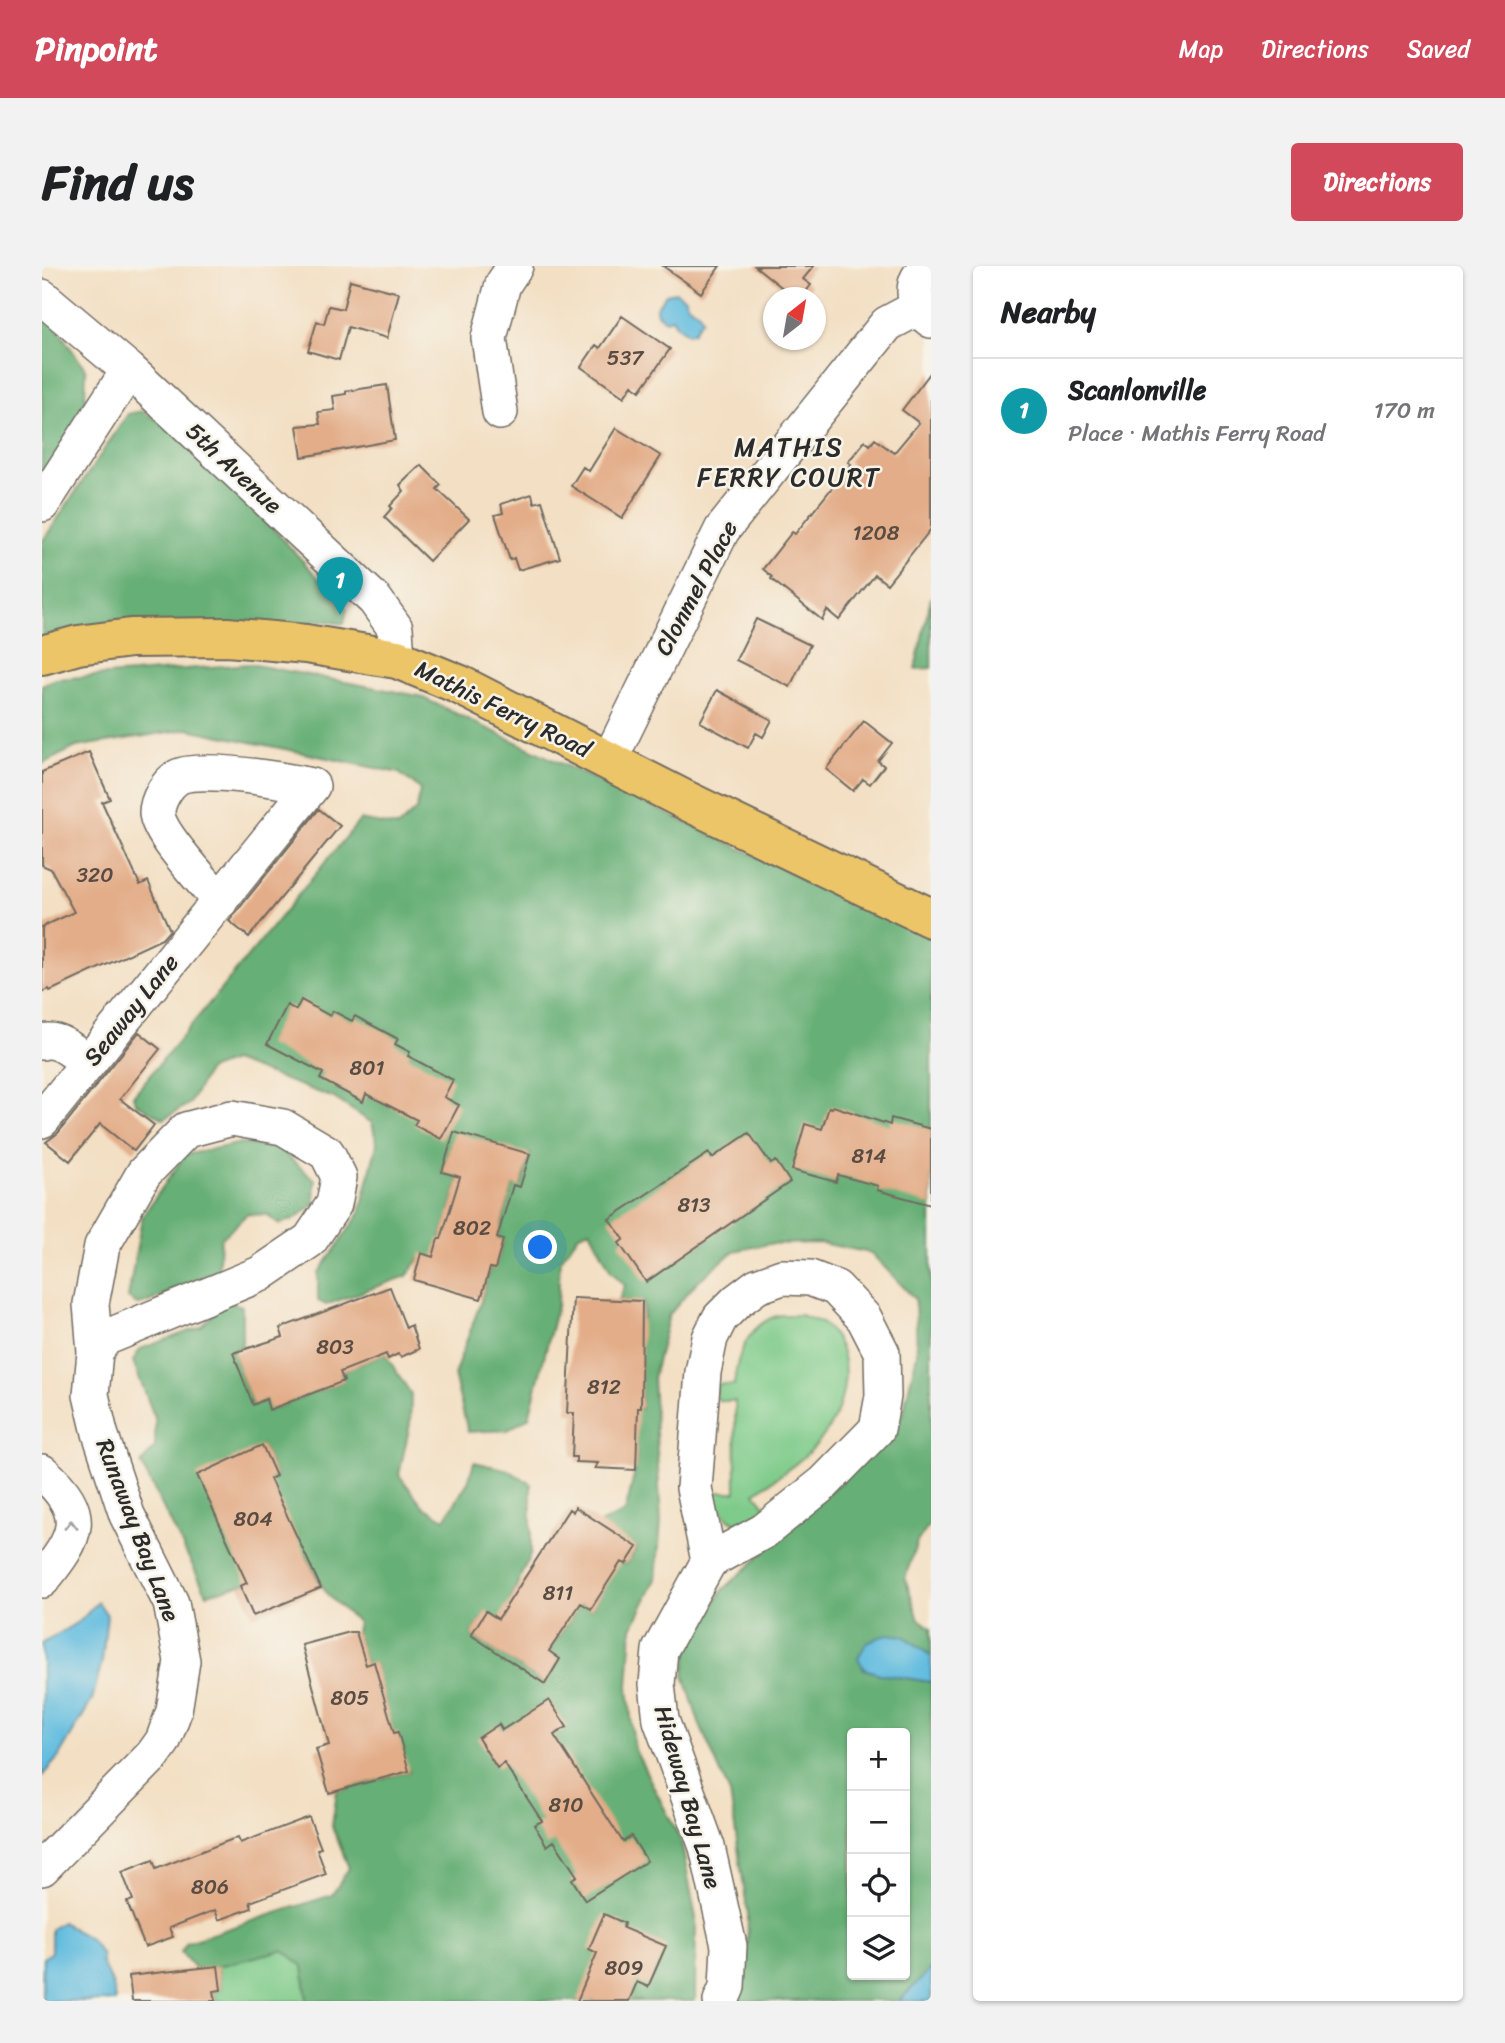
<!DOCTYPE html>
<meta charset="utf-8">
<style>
:root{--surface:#fff;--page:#f2f2f2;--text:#202124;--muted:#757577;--line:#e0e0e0;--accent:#d1495b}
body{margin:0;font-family:Sriracha,sans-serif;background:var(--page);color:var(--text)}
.controls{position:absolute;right:21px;bottom:21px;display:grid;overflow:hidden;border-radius:7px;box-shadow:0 2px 5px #0004}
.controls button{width:63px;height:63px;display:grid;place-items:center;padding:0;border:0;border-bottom:2px solid var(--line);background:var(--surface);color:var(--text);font:35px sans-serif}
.compass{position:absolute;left:721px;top:21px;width:63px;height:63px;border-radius:50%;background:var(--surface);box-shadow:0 2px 5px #0004;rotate:31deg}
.you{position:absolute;left:499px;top:982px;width:24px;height:24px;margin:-18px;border:5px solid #fff;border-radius:50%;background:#1a73e8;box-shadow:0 0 0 10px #1a73e833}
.badge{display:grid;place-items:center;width:46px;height:46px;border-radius:50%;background:var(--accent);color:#fff;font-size:23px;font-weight:700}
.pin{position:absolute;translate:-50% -58px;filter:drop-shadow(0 2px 4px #0008)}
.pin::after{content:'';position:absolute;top:37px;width:24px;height:21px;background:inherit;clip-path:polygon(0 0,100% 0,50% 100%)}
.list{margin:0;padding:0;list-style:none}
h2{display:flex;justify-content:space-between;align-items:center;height:91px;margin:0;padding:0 28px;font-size:30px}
h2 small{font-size:23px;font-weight:400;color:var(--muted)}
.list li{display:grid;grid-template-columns:46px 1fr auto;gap:21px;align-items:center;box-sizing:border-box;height:105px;padding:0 28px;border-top:2px solid var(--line)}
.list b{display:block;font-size:26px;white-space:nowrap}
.list p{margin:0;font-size:23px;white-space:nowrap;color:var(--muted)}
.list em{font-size:23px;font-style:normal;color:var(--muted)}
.icon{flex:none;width:38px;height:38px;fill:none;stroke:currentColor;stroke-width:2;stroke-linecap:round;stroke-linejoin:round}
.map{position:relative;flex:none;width:889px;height:1735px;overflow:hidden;border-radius:7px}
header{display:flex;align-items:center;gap:42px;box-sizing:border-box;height:98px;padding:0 35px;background:var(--accent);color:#fff}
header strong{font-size:33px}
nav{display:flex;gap:38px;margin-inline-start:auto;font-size:24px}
.intro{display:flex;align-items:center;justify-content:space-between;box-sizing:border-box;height:168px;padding:0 42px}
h1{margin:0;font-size:49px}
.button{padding:18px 32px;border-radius:7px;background:var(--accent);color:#fff;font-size:24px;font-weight:700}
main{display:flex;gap:42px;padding:0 42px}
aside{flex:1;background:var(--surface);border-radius:7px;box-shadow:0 2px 5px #0004}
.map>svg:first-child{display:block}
.green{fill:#7ecb8a;stroke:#547b5a;stroke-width:2}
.forest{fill:#66af76;stroke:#486d50;stroke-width:2;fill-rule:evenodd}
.water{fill:#61bcdf;stroke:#467485;stroke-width:2}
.building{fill:#e3ad89}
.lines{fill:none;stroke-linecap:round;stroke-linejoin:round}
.minor-casing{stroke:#716a60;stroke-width:38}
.major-casing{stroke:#716a60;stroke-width:42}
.minor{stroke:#fff;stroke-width:35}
.major{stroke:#edc569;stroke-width:38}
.oneway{stroke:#a0a0a0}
.labels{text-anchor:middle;stroke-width:5;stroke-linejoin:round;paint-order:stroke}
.number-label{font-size:21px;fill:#594c42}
.street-label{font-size:24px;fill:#2b2b2b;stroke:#f7f3e8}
.neighbourhood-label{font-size:26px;letter-spacing:2px;fill:#2b2b2b;stroke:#f7f3e8}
</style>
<header>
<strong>Pinpoint</strong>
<nav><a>Map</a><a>Directions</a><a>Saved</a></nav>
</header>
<div class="intro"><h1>Find us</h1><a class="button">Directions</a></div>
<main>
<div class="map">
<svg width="889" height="1735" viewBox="0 0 889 1735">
<rect width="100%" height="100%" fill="#f7f3e8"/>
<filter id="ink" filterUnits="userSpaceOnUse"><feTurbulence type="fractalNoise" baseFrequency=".0143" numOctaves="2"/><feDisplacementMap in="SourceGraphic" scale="14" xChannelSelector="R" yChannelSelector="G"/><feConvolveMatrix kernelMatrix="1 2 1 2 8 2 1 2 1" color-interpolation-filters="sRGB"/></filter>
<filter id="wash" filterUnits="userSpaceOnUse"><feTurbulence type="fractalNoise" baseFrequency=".00686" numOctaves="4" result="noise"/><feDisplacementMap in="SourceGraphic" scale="28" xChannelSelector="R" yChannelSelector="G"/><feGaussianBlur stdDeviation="1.57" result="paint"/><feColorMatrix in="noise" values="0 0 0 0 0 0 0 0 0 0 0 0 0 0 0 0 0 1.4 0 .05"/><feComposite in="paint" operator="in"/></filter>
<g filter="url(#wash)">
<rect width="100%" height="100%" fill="#f3dfc3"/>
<!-- green -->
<path class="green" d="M758 1049C765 1052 776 1054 782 1059 815 1087 804 1142 780 1172 762 1195 736 1210 713 1227L725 1242 721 1250C688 1260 692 1261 671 1234L676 1226H694L693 1135H678L674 1131 675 1120 678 1118 692 1119C694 1092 705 1059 735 1050 741 1048 751 1050 758 1049Z
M241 1684 261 1699 265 1735H174L172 1725 179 1724 176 1700Z"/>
<!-- forest -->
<path class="forest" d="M0 48 12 58 44 104 42 163 0 222Z
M100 145 124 159 201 230 305 343 302 358 272 353 267 365 0 380V276L86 148Z
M889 331V402L873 403Z
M208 398 377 430 889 673V1257L875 1276 863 1312 877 1353 889 1362V1390L862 1370 822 1403 838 1408 889 1416V1703L857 1735H691L705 1700 706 1649 688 1528 657 1457 642 1409 647 1379 680 1325 838 1179 861 1147 875 1088 873 1033 829 987 779 977 727 978 692 985 655 1016 627 1049 611 1112 619 1256 614 1313 590 1362 586 1420 592 1482 639 1575 654 1652 653 1735H265L261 1700 241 1684 176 1700 153 1703 139 1686 145 1676 290 1629 307 1602 290 1560 295 1525 367 1505 343 1470 351 1465 332 1397 324 1399 314 1366 316 1356C286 1332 280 1324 264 1289L256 1292 221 1216 234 1210 220 1180 205 1317 165 1328 99 1198 113 1181V1153L91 1095 98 1083 159 1061 184 1035 200 1040V1080L190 1084 211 1139 224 1133 228 1144 301 1115 298 1106 343 1088 369 1128 368 1158 357 1209 382 1241 403 1253 426 1216 432 1196 466 1204 489 1218V1287L468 1334 475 1339 463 1358 444 1346 429 1369 503 1418 518 1393 507 1385 539 1337 549 1343 563 1320 571 1291 584 1298 595 1282 558 1258 583 1246C595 1202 599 1187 588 1142H599L598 1052H601L602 1036 577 1034 583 1019 569 1005 548 964 537 968 518 995 516 1036 487 1151 466 1164 426 1166 412 1109 438 1038 448 1002H453L461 975 455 972 471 919 479 920 488 888 427 886 408 880 400 905 418 911 393 992H378L365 1010 284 1039 276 1035V1008L318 947 335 878 330 857 292 832 191 795 166 804 148 837 122 853 95 838 91 830 318 554 356 561 375 543 378 523 357 507 146 463 34 481 0 498V419L14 413ZM810 1467H863V1709H810Z
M199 877 237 883 273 914 272 938 253 953 236 958 226 949 205 948 179 973 176 1004 104 1037 95 1038 86 1032 100 951 143 889Z"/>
<!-- water -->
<path class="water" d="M634 26 643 32 644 37 658 48 660 53 651 66 646 68 635 60 630 52 624 54 615 48 614 42 624 28Z
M56 1336 65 1349 60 1395 50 1434 16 1492 0 1510V1378L39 1354Z
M846 1368 862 1370 889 1390V1416L838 1408 822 1403 816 1392 825 1376Z
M20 1656 49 1674 60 1689 59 1695 71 1720 73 1735H0L1 1692 9 1687V1663Z
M889 1703V1735H857Z"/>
<g id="blocks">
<!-- building -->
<path class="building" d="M621 0H678L659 27Z
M713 0H772L761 13 769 19 759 32H753Z
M308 14 357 27 345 72 306 61 297 94 266 85 275 55 282 58 287 40 301 43Z
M580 50 628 83 598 125 590 119 582 131 539 101 554 79 558 82Z
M889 106V263L845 318 833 309 797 354 785 344 780 354 729 313 730 311 721 303 750 266 753 268 809 198 806 196 823 175 828 179 833 173 852 187 877 157 860 144Z
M345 119 353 174 260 191 255 160 278 158 276 146 293 144 291 130 304 128V125Z
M574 162 619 190 580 252 529 220 541 201 547 205Z
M379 199 399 219 395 223 427 253 387 295 342 251 350 242 348 240 362 225 358 219Z
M490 228 492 237 500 235 518 292 476 304 472 292 468 294 453 249 461 247 459 238Z
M714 353 768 379 748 421 694 394Z
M675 424 730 454 721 471 714 467 706 482 658 456Z
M822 455 850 477 836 495 842 500 828 518 821 513 811 525 784 503Z
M47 486 68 533 60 536 98 619 106 615 128 664 120 673 8 725 7 723 0 726V661L32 646 9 603 0 599V506Z
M277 543 298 560 207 671 187 655Z
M259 734 288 750 291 745 310 755 313 750 356 773 353 778 368 786 366 790 411 814 402 831 417 839 399 873 372 859 375 854 324 828 321 836 278 813 281 807 225 778 245 739 254 744Z
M97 766 118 783 78 833 112 859 92 885 58 858 28 895 4 876 16 867Z
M791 840 848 859 849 852 889 863V939L835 924 836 920 796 909 794 916 750 904 763 858 780 863 787 841 790 842Z
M412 866 488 888 478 921 471 919 455 972 461 974 453 1003 448 1002 439 1033 372 1014 379 987 391 991 396 973H399L418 911 400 906Z
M707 867 729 898 734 895 748 916 604 1016 577 977 582 973 567 953 667 887 670 892Z
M348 1021 364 1062 369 1059 377 1083 359 1091 356 1088 346 1093 344 1088 298 1106 302 1115 227 1144 224 1133 211 1139 191 1087 241 1071 238 1062Z
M531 1032 600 1035 599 1142H596L594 1204 553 1202 556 1197 534 1196V1191H530L532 1147H525Z
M220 1179 234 1210 228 1213 279 1322 211 1350 198 1320 205 1317 155 1209Z
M533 1241 595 1281 584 1298 579 1296 549 1343 539 1337 507 1385 518 1393 503 1418 429 1369 444 1345 456 1353 527 1243 531 1246Z
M308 1366H314L324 1399 332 1396 352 1467 356 1466 367 1505 287 1527 274 1483 287 1479 260 1379Z
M507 1434 525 1461 512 1469 581 1576 589 1570 605 1595 543 1634 530 1613 535 1610 512 1575 505 1580 492 1559 500 1555 462 1497 455 1502 436 1472 457 1458 460 1464Z
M267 1551 279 1582 275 1583 284 1608 208 1636 210 1642 177 1654 173 1644 127 1662 131 1671 103 1681 85 1636 91 1634 80 1606 111 1594 114 1603 196 1571 198 1577Z
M562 1648 582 1657 581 1662 624 1680 606 1721 595 1716 587 1735H535L555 1687 547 1683Z
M176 1700 179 1724 172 1725 174 1735H90L87 1710Z"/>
</g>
</g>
<g filter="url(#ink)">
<use href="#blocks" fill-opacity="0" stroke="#716a60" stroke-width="2"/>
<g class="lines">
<defs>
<path id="minor" d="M888 0C866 14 870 40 889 54
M0 31 87 104 333 334 353 362 355 393
M458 146 447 72 461 18 473 0
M0 238 87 104
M567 495 680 264 845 58 877 41
M0 776C17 771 33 787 46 797
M0 854 270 520C244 515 157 499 136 511 125 517 115 535 115 547 116 568 163 617 178 635
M0 1206C48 1248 35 1271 0 1314
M667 1295 652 1222 661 1106 668 1072 678 1052 695 1035 715 1020 740 1011 768 1012 794 1022 822 1052 840 1087 841 1130 835 1163 782 1217 722 1265 667 1295 618 1384 615 1418 619 1454 665 1581 687 1680 685 1721 679 1735
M0 1602 111 1489 121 1475 132 1445 140 1395 129 1337 85 1249 58 1167 49 1129 53 1086 49 1038 60 980 102 907 144 864 190 852 241 861 285 887 297 911 292 938 268 974 218 1008 63 1072 53 1086"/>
<path id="major" d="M0 389 36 379 89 372 185 371 264 378 355 393 416 418 643 534 889 652"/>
</defs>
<!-- minor casing -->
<use href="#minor" class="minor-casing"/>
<!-- major casing -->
<use href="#major" class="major-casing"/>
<!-- minor -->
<use href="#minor" class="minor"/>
<!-- major -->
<use href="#major" class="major"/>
</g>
<!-- one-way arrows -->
<defs><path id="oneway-chevron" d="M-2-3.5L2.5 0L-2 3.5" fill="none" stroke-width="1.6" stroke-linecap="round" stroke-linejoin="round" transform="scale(1.75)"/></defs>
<use class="oneway" href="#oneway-chevron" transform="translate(29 1259) rotate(-90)"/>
</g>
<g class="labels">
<!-- number labels -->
<g class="number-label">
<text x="583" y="99">537</text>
<text x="834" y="274">1208</text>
<text x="53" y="616">320</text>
<text x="325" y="809">801</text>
<text x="827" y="897">814</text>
<text x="652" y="946">813</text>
<text x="430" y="969">802</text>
<text x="293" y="1088">803</text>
<text x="562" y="1128">812</text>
<text x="211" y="1260">804</text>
<text x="516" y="1334">811</text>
<text x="308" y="1439">805</text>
<text x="524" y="1546">810</text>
<text x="168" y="1628">806</text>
<text x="582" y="1709">809</text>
</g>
<!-- street labels -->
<g class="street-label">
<text transform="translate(192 202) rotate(43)" y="8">5th Avenue</text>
<text transform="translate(654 322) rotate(-62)" y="8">Clonmel Place</text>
<text transform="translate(461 443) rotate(26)" y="8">Mathis Ferry Road</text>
<text transform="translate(89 744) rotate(-51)" y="8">Seaway Lane</text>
<text transform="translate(96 1264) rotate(69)" y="8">Runaway Bay Lane</text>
<text transform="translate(646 1531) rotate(74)" y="8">Hideway Bay Lane</text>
</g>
<!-- neighbourhood labels -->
<g class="neighbourhood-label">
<text x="747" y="190">MATHIS<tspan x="747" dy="30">FERRY COURT</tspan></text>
</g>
</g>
</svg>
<div class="controls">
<button>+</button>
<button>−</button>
<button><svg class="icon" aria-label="locate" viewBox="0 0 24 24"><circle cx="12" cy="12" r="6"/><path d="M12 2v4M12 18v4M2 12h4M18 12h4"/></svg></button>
<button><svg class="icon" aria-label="layers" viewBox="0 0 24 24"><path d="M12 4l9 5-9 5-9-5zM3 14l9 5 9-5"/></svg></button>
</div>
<svg class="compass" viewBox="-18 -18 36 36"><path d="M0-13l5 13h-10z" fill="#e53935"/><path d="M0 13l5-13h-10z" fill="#757577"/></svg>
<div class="you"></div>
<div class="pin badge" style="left:298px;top:349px;background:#0f9aa8">1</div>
</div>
<aside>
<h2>Nearby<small></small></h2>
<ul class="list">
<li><span class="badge" style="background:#0f9aa8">1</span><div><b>Scanlonville</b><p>Place · Mathis Ferry Road</p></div><em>170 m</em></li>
</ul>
</aside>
</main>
